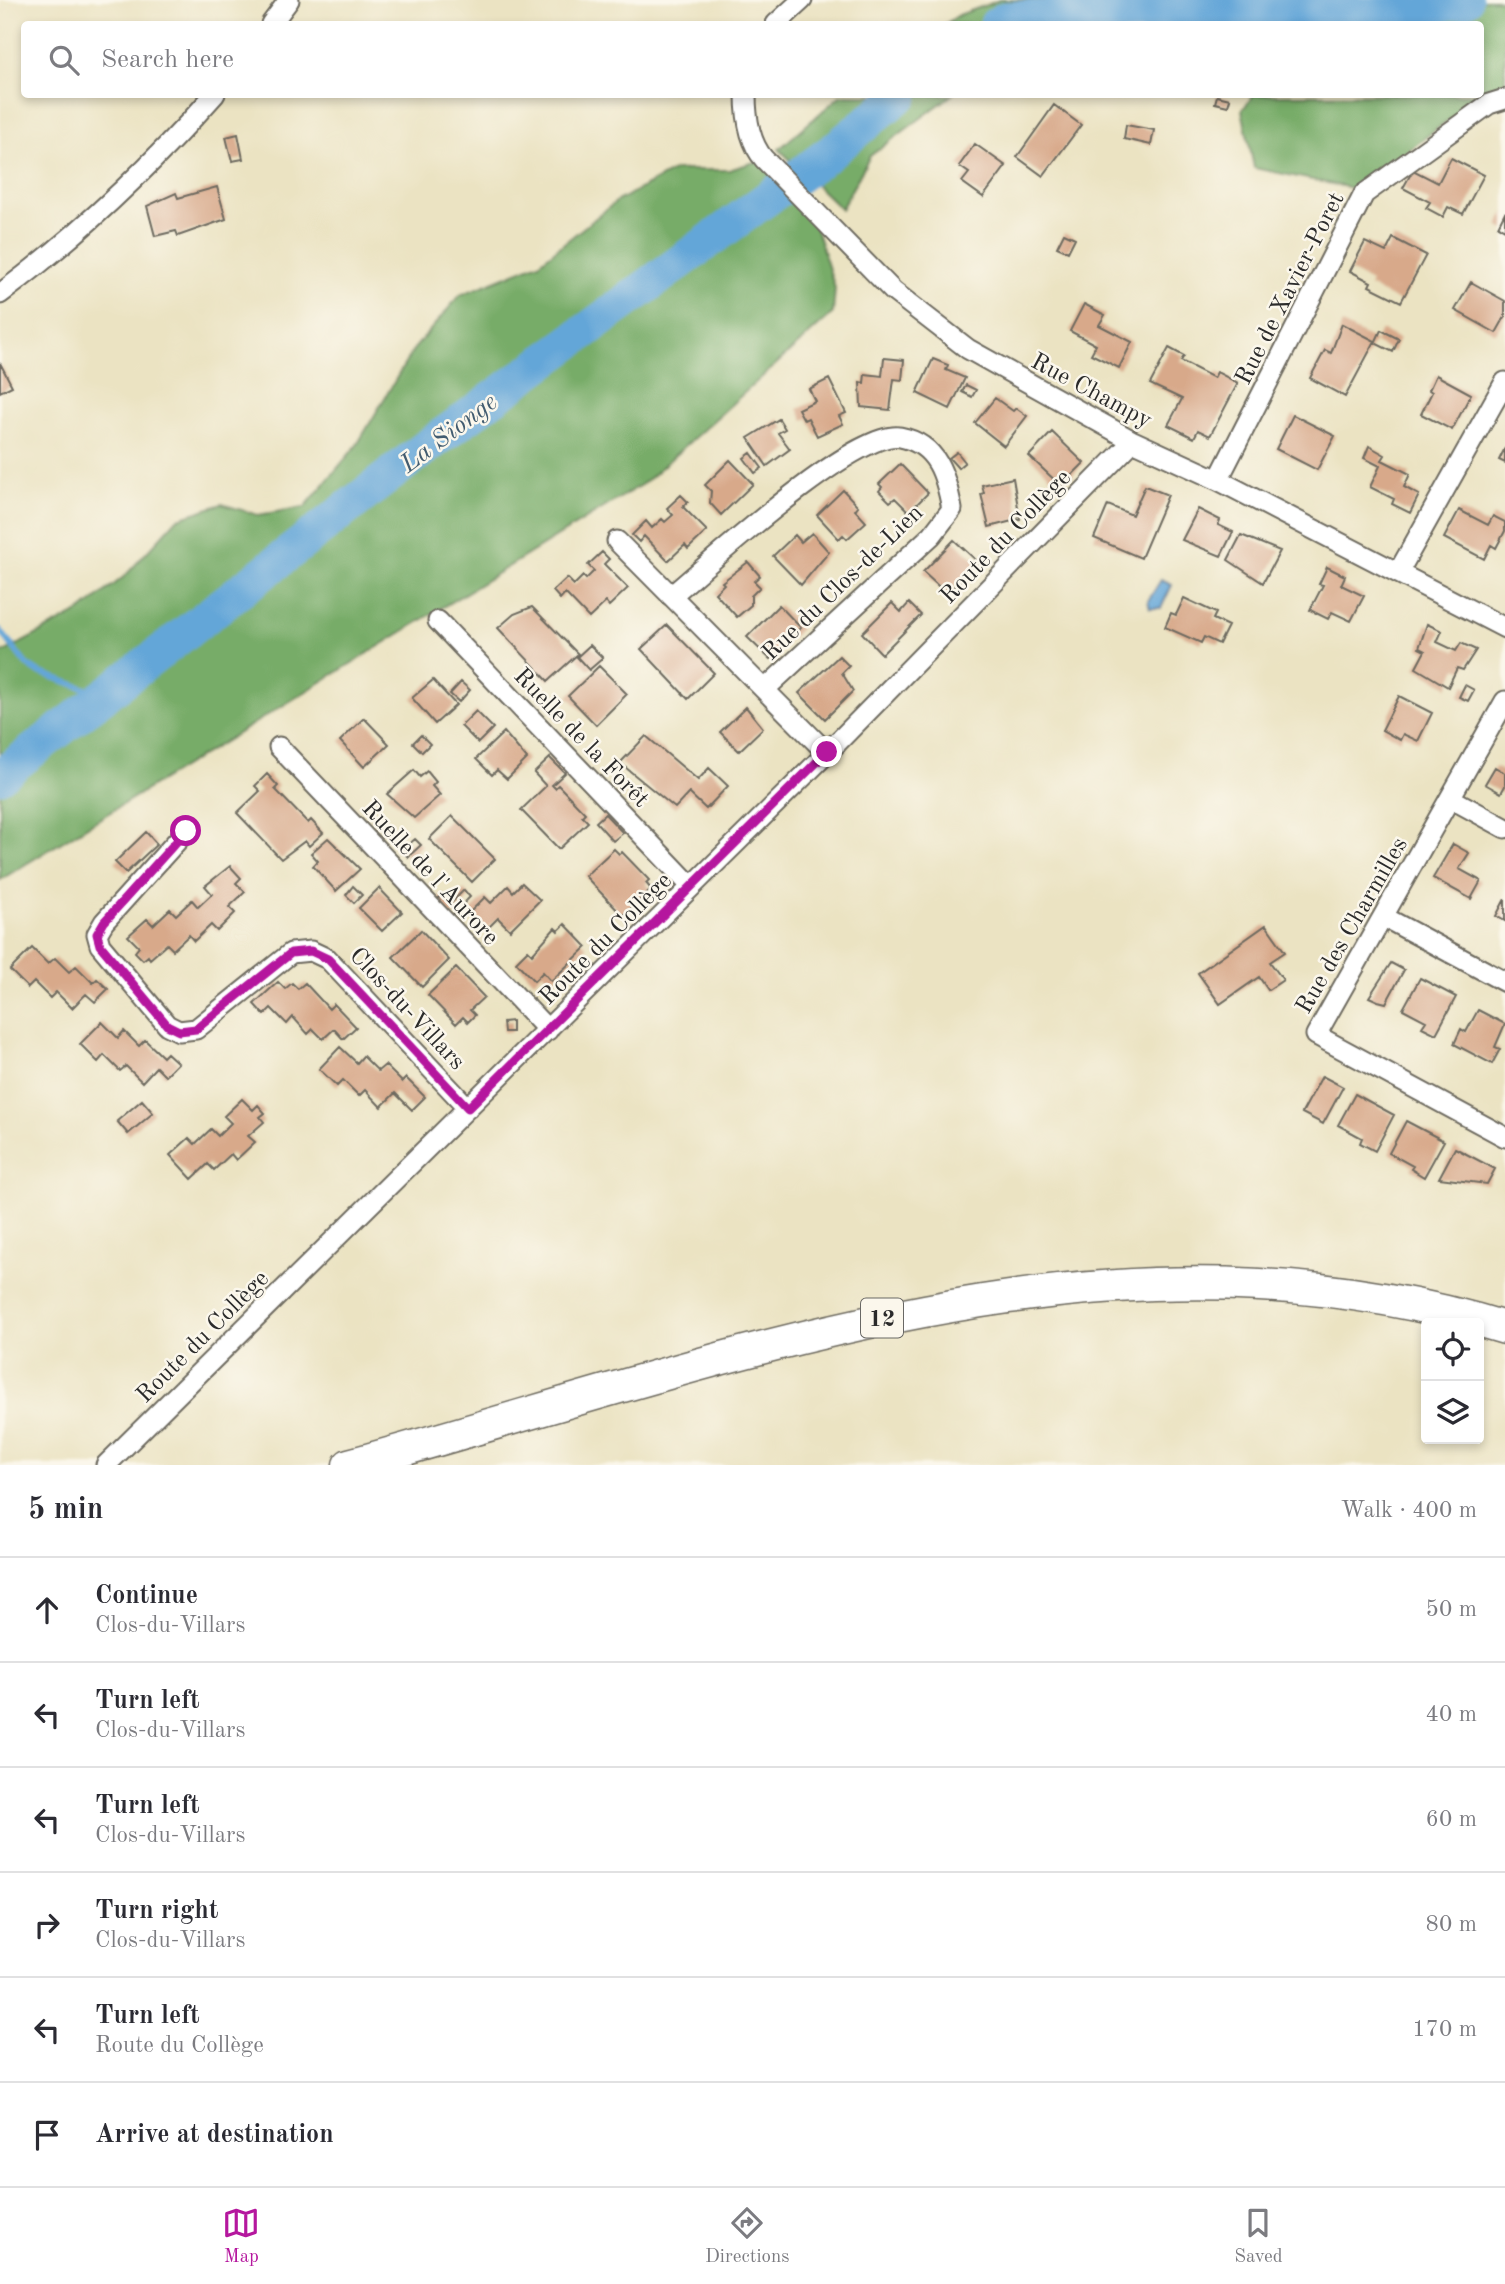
<!DOCTYPE html>
<meta charset="utf-8">
<style>
:root{--surface:#fff;--page:#f7f7f7;--text:#2b2b33;--muted:#7c7c81;--line:#e1e1e2;--accent:#b5179e}
body{margin:0;font-family:"Old Standard TT",serif;background:var(--page);color:var(--text)}
.controls{position:absolute;right:21px;bottom:21px;display:grid;overflow:hidden;border-radius:7px;box-shadow:0 4px 10px #0003}
.controls button{width:63px;height:63px;display:grid;place-items:center;padding:0;border:0;border-bottom:2px solid var(--line);background:var(--surface);color:var(--text);font:35px sans-serif}
.stop{position:absolute;width:21px;height:21px;margin:-16px;border:5px solid #b5179e;border-radius:50%;background:#fff}
.stop.end{background:#b5179e;border-color:#fff;box-shadow:0 2px 7px #0008}
.list{margin:0;padding:0;list-style:none}
h2{display:flex;justify-content:space-between;align-items:center;height:91px;margin:0;padding:0 28px;font-size:30px}
h2 small{font-size:23px;font-weight:400;color:var(--muted)}
.list li{display:grid;grid-template-columns:46px 1fr auto;gap:21px;align-items:center;box-sizing:border-box;height:105px;padding:0 28px;border-top:2px solid var(--line)}
.list b{display:block;font-size:26px;white-space:nowrap}
.list p{margin:0;font-size:23px;white-space:nowrap;color:var(--muted)}
.list em{font-size:23px;font-style:normal;color:var(--muted)}
.icon{flex:none;width:38px;height:38px;fill:none;stroke:currentColor;stroke-width:2;stroke-linecap:round;stroke-linejoin:round}
.map{position:relative;flex:none;width:1505px;height:1465px;overflow:hidden}
.search{position:absolute;background:var(--surface);box-shadow:0 4px 10px #0003;left:21px;right:21px;top:21px;height:77px;display:flex;align-items:center;gap:18px;box-sizing:border-box;padding:0 24px;border-radius:7px;color:var(--muted);font-size:26px}
.sheet{height:721px;background:var(--surface)}
nav{display:flex;justify-content:space-around;align-items:center;box-sizing:border-box;height:98px;border-top:2px solid var(--line);background:var(--surface);font-size:19px;color:var(--muted)}
nav a{display:grid;justify-items:center;gap:4px}
nav .on{color:var(--accent)}
.map>svg:first-child{display:block}
.forest{fill:#77ac68;stroke:#516c4a;stroke-width:2}
.water{fill:#64a6d8;stroke:#486882;stroke-width:2}
.lines{fill:none;stroke-linecap:round;stroke-linejoin:round}
.stream{stroke:#64a6d8;stroke-width:6}
.river{stroke:#64a6d8;stroke-width:35}
.building{fill:#d8a98a}
.minor-casing{stroke:#6e6b60;stroke-width:23}
.trunk-casing{stroke:#6e6b60;stroke-width:35}
.minor{stroke:#fff;stroke-width:19}
.trunk{stroke:#fff;stroke-width:32}
.route{stroke:#b5179e;stroke-width:9}
.labels{text-anchor:middle;stroke-width:5;stroke-linejoin:round;paint-order:stroke}
.shield{fill:#fbf7ec;stroke:#696865;stroke-width:2}
.shield-label{font-size:23px;font-weight:bold;fill:#2b2b2b}
.street-label{font-size:24px;fill:#2b2b2b;stroke:#fbf7ec}
.water-label{font-size:26px;font-style:italic;fill:#425c70;stroke:#fbf7ec}
</style>
<div class="map">
<svg width="1505" height="1465" viewBox="0 0 1505 1465">
<rect width="100%" height="100%" fill="#fbf7ec"/>
<filter id="ink" filterUnits="userSpaceOnUse"><feTurbulence type="fractalNoise" baseFrequency=".0143" numOctaves="2"/><feDisplacementMap in="SourceGraphic" scale="14" xChannelSelector="R" yChannelSelector="G"/><feConvolveMatrix kernelMatrix="1 2 1 2 8 2 1 2 1" color-interpolation-filters="sRGB"/></filter>
<filter id="wash" filterUnits="userSpaceOnUse"><feTurbulence type="fractalNoise" baseFrequency=".00686" numOctaves="4" result="noise"/><feDisplacementMap in="SourceGraphic" scale="28" xChannelSelector="R" yChannelSelector="G"/><feGaussianBlur stdDeviation="1.57" result="paint"/><feColorMatrix in="noise" values="0 0 0 0 0 0 0 0 0 0 0 0 0 0 0 0 0 1.4 0 .05"/><feComposite in="paint" operator="in"/></filter>
<g filter="url(#wash)">
<rect width="100%" height="100%" fill="#ebe3c2"/>
<!-- forest -->
<path class="forest" d="M1000 0H1505V87L1492 88 1356 189 1254 168 1242 110 1254 95 1480 94V24H945L959 15Z
M841 95H952L870 156 841 209 779 149Z
M764 159 809 207 835 288 833 313 644 483 0 880V654L81 611 126 575 178 518 222 504 258 515 305 507 357 445 413 350 460 295 539 263 617 201 675 170H729Z"/>
<!-- water -->
<path class="water" d="M1161 580 1172 585 1161 608H1150L1148 601Z"/>
<g class="lines">
<!-- stream -->
<path class="stream" d="M0 630 26 664 38 672 104 695"/>
<!-- river -->
<path class="river" d="M997 24 1005 19 1195 12 1391 15 1465 0
M0 776 425 448 831 152 902 94"/>
</g>
<g id="blocks">
<!-- building -->
<path class="building" d="M1217 96 1230 99 1228 106 1215 103Z
M1054 105 1081 125 1043 176 1017 157Z
M1126 125 1154 130 1151 145 1124 139Z
M238 134 243 159 232 161 226 137Z
M975 144 1006 166 983 197 962 182 969 173 959 166Z
M1451 158 1484 175 1463 214 1448 207 1443 217 1426 208 1430 202 1403 188 1413 170 1438 183Z
M217 187 226 219 178 236 176 231 155 236 147 206 176 193 178 198Z
M1505 212V230L1498 226Z
M1064 233 1075 238 1068 252 1057 247Z
M1393 238 1426 255 1401 302 1369 286 1371 282 1350 271 1365 242 1386 252Z
M1471 282 1505 301V317L1496 333 1455 310Z
M1084 304 1105 315 1099 325 1132 342 1119 368 1091 354 1096 345 1070 331Z
M1342 324 1375 341 1345 397 1310 378 1325 350 1331 353Z
M1381 330 1399 339 1393 352 1375 343Z
M1169 348 1184 356 1181 361 1214 378 1217 372 1238 383 1210 436 1198 430 1194 438 1168 425 1182 399 1150 384Z
M884 358 904 360 902 380 894 379 890 410 861 407 860 382 864 383 865 374 882 376Z
M933 359 948 365 946 370 965 378 950 409 917 393Z
M0 363 12 386 0 392Z
M1436 375 1471 394 1452 430 1421 414 1432 392 1429 390Z
M829 379 846 413 839 416 843 424 817 436 808 418 804 420 798 409 815 401 809 389Z
M966 385 976 390 972 397 962 392Z
M995 398 1013 411 1016 408 1027 416 1004 446 975 423Z
M1293 415 1335 436 1317 470 1276 449Z
M779 419 785 429 778 433 790 449 767 466 748 438Z
M1052 432 1084 463 1061 486 1029 456Z
M1369 446 1385 455 1382 460 1410 474 1404 487 1419 495 1410 513 1392 504 1394 499 1370 487 1380 466 1364 458Z
M1505 448V463L1499 460Z
M957 452 965 462 958 468 949 458Z
M751 453 762 468 755 473 744 458Z
M730 460 753 484 721 515 710 503 711 491 705 485Z
M900 464 928 493 909 512 895 498 890 502 879 491 882 487 879 484Z
M1013 478 1020 519 989 527 981 494 984 493 982 485Z
M1145 486 1168 495 1141 558 1094 538 1108 505 1132 515Z
M843 490 858 506 855 510 866 522 847 539 843 535 839 539 817 515Z
M681 495 688 502 683 507 707 531 688 549 685 545 668 561 644 536 639 542 632 535 646 521 652 528 662 519 665 522 673 515 667 508Z
M1198 509 1220 520 1218 525 1233 532 1221 556 1182 540Z
M1459 510 1488 525 1493 516 1505 522V531L1496 548 1491 545 1484 559 1444 538Z
M812 533 829 552 801 585 773 556 795 535 801 542Z
M1241 535 1280 551 1263 583 1228 560Z
M954 540 978 562 947 594 923 572Z
M602 552 609 559 604 564 628 588 609 606 606 602 589 618 565 593 560 599 553 591 567 578 574 585 583 576 586 579 594 571 588 565Z
M748 562 760 576 754 581 760 587 751 596V605L737 617 715 593 724 584 722 582Z
M1327 567 1345 576 1341 585 1364 596 1351 621 1332 612 1328 619 1310 610 1323 585 1319 584Z
M1184 598 1216 613 1213 619 1228 626 1219 644 1204 637 1201 643 1165 627 1171 613 1176 615Z
M892 603 901 612 909 603 921 615 882 654 862 633Z
M779 605 801 628 770 659 747 637Z
M532 607 578 654 548 681 498 628 514 614Z
M1427 624 1442 631 1437 642 1456 651 1461 643 1476 650 1463 670 1457 668 1448 687 1416 668 1425 651 1419 648Z
M667 625 714 673 688 699 641 649Z
M590 645 603 658 589 670 577 657Z
M839 656 849 666 842 673 853 691 825 719 799 693Z
M599 666 627 694 596 725 568 696Z
M433 680 456 705 435 724 412 698Z
M461 682 470 690 459 702 450 694Z
M1465 685 1474 690 1468 701 1459 697Z
M1399 696 1432 713 1418 741 1403 734 1400 740 1382 730Z
M746 707 763 728 739 751 720 732Z
M476 711 493 728 478 743 461 726Z
M364 718 389 744 364 767 340 741Z
M504 732 527 759 507 779 497 770 492 775 476 759Z
M421 735 430 744 422 752 413 743Z
M646 736 698 780 709 768 728 786 706 809 689 793 675 808 620 763Z
M550 758 565 773 552 785 555 788 558 785 585 813 582 816 588 822 559 849 521 810 546 786 534 773Z
M1495 767 1505 773V786L1501 793 1485 784Z
M414 770 420 777 427 771 436 782 432 786 440 795 414 818 387 794Z
M267 774 278 786 275 789 308 823 311 820 323 833 309 846 305 841 281 859 237 813 260 791 255 786Z
M605 814 623 833 613 841 596 822Z
M452 816 495 859 472 882 429 839Z
M146 832 157 844 126 873 115 862Z
M328 838 360 869 336 891 313 866 318 861 311 853Z
M415 839 421 845 408 857 402 850Z
M1453 844 1469 853 1459 869 1481 881 1471 899 1433 878Z
M614 849 619 854 622 852 649 880 646 883 651 889 623 916 585 876Z
M230 866 241 878 236 883 245 892 229 907 235 913 217 931 211 925 194 941 189 935 173 950 167 944 150 959 148 956 143 960 135 952 139 947 128 936 147 919 153 925 170 909 176 915 192 900 198 907 212 894 205 886Z
M522 883 540 900 510 930 498 918 486 930 469 913 485 897 491 903 508 886 513 892Z
M353 886 362 895 354 903 346 895Z
M379 888 402 912 382 931 359 908Z
M464 890 470 897 449 918 434 903 442 894 451 903Z
M1505 899V921L1496 916Z
M565 924 587 947 551 981 543 972 534 981 516 962 528 950 532 954 555 928 558 931Z
M1266 925 1285 952 1270 962 1283 980 1268 990 1259 977 1220 1004 1198 973Z
M421 930 449 960 422 987 393 957Z
M32 948 48 964 55 958 69 972 76 966 93 983 97 979 108 989 95 1002 86 994 72 1008 56 992 50 998 34 982 28 988 10 970Z
M1391 963 1404 970 1386 1003 1378 1001 1369 997Z
M456 968 484 997 470 1010 475 1015 468 1022 463 1017 456 1024 428 995Z
M1420 978 1456 997 1436 1034 1422 1027 1426 1021 1403 1009Z
M278 982 285 989 292 983 298 989 305 983 329 1009 334 1004 356 1027 343 1039 334 1029 323 1039 313 1029 308 1034 293 1017 287 1024 271 1008 264 1015 254 1004Z
M1478 1010 1505 1024 1495 1047 1500 1049 1492 1064 1454 1044 1461 1029 1466 1032Z
M512 1021V1032H504L503 1022Z
M102 1022 118 1038 124 1031 139 1046 145 1040 163 1057 167 1053 178 1063 165 1076 156 1067 142 1082 126 1066 120 1071 104 1055 98 1062 80 1044Z
M340 1047 357 1063 363 1056 378 1071 385 1065 402 1082 406 1078 425 1097 412 1110 395 1093 381 1107 365 1090 359 1096 343 1080 337 1086 319 1069Z
M1322 1076 1343 1087 1323 1124 1302 1113Z
M1355 1094 1394 1115 1375 1151 1360 1143 1362 1138 1338 1125Z
M242 1099 253 1110 258 1105 265 1113 260 1117 264 1122 248 1136 255 1142 236 1160 231 1154 214 1170 208 1164 192 1179 170 1155 189 1138 195 1144 211 1129 218 1136 231 1123 224 1116Z
M142 1100 153 1113 128 1134 117 1121Z
M1406 1121 1444 1141 1424 1177 1411 1169 1413 1166 1389 1153Z
M1455 1148 1495 1169 1487 1184 1439 1178Z"/>
</g>
</g>
<g filter="url(#ink)">
<use href="#blocks" fill-opacity="0" stroke="#6e6b60" stroke-width="2"/>
<g class="lines">
<defs>
<path id="minor" d="M271 24 289 0
M776 24 802 0
M746 94C746 117 749 142 764 159L893 291 968 349 1133 441 1218 480 1505 628
M0 294C78 236 150 167 215 94
M1218 480 1364 194 1489 104 1505 99
M617 541 827 753
M1399 571 1505 382
M671 596C709 564 856 429 900 437 938 444 946 477 952 509L932 535 765 689
M438 621 691 886
M1505 701 1450 798 1505 828
M279 747 548 1030
M1450 798 1316 1035 1505 1137
M186 831 104 922 97 934 100 945 167 1025 179 1031 196 1029 291 953 311 951 328 959 468 1108
M1384 917 1505 982
M106 1465 827 753 1133 441"/>
<path id="trunk" d="M349 1465C729 1361 1107 1206 1505 1328"/>
</defs>
<!-- minor casing -->
<use href="#minor" class="minor-casing"/>
<!-- trunk casing -->
<use href="#trunk" class="trunk-casing"/>
<!-- minor -->
<use href="#minor" class="minor"/>
<!-- trunk -->
<use href="#trunk" class="trunk"/>
</g>
</g>
<g class="lines" filter="url(#ink)">
<!-- route -->
<path class="route" d="M186 831 104 922 97 934 100 945 167 1025 179 1031 196 1029 291 953 311 951 328 959 468 1108 827 752"/>
</g>
<g class="labels">
<!-- shield labels -->
<rect class="shield" x="861" y="1298.5" width="42" height="39" rx="5"/>
<g class="shield-label">
<text x="882" y="1326">12</text>
</g>
<!-- street labels -->
<g class="street-label">
<text transform="translate(1289 288) rotate(-63)" y="8">Rue de Xavier-Poret</text>
<text transform="translate(1092 390) rotate(28)" y="8">Rue Champy</text>
<text transform="translate(1005 536) rotate(-46)" y="8">Route du Collège</text>
<text transform="translate(842 582) rotate(-44)" y="8">Rue du Clos-de-Lien</text>
<text transform="translate(582 737) rotate(46)" y="8">Ruelle de la Forêt</text>
<text transform="translate(431 872) rotate(47)" y="8">Ruelle de l'Aurore</text>
<text transform="translate(1351 925) rotate(-60)" y="8">Rue des Charmilles</text>
<text transform="translate(605 938) rotate(-45)" y="8">Route du Collège</text>
<text transform="translate(408 1008) rotate(47)" y="8">Clos-du-Villars</text>
<text transform="translate(202 1336) rotate(-45)" y="8">Route du Collège</text>
</g>
<!-- water labels -->
<g class="water-label">
<text transform="translate(448 432) rotate(-37)" y="9">La Sionge</text>
</g>
</g>
</svg>
<div class="controls">
<button><svg class="icon" aria-label="locate" viewBox="0 0 24 24"><circle cx="12" cy="12" r="6"/><path d="M12 2v4M12 18v4M2 12h4M18 12h4"/></svg></button>
<button><svg class="icon" aria-label="layers" viewBox="0 0 24 24"><path d="M12 4l9 5-9 5-9-5zM3 14l9 5 9-5"/></svg></button>
</div>
<div class="stop" style="left:186px;top:831px"></div>
<div class="stop end" style="left:827px;top:752px"></div>
<div class="search"><svg class="icon" aria-label="search" viewBox="0 0 24 24"><circle cx="10" cy="10" r="6"/><path d="M15 15l6 6"/></svg>Search here</div>
</div>
<section class="sheet">
<h2>5 min<small>Walk · 400 m</small></h2>
<ul class="list">
<li><svg class="icon" aria-label="ahead" viewBox="0 0 24 24"><path d="M12 20V5M6 11l6-6 6 6"/></svg><div><b>Continue</b><p>Clos-du-Villars</p></div><em>50 m</em></li>
<li><svg class="icon" aria-label="left" viewBox="0 0 24 24"><path d="M17 20v-9H6M10 6l-5 5 5 5"/></svg><div><b>Turn left</b><p>Clos-du-Villars</p></div><em>40 m</em></li>
<li><svg class="icon" aria-label="left" viewBox="0 0 24 24"><path d="M17 20v-9H6M10 6l-5 5 5 5"/></svg><div><b>Turn left</b><p>Clos-du-Villars</p></div><em>60 m</em></li>
<li><svg class="icon" aria-label="right" viewBox="0 0 24 24"><path d="M7 20v-9h11M14 6l5 5-5 5"/></svg><div><b>Turn right</b><p>Clos-du-Villars</p></div><em>80 m</em></li>
<li><svg class="icon" aria-label="left" viewBox="0 0 24 24"><path d="M17 20v-9H6M10 6l-5 5 5 5"/></svg><div><b>Turn left</b><p>Route du Collège</p></div><em>170 m</em></li>
<li><svg class="icon" aria-label="arrive" viewBox="0 0 24 24"><path d="M6 21V4h12l-3 4 3 4H6"/></svg><div><b>Arrive at destination</b></div></li>
</ul>
</section>
<nav>
<a class="on"><svg class="icon" aria-label="map" viewBox="0 0 24 24"><path d="M3 6l6-2 6 2 6-2v14l-6 2-6-2-6 2zM9 4v14M15 6v14"/></svg>Map</a>
<a><svg class="icon" aria-label="directions" viewBox="0 0 24 24"><path d="M12 3l9 9-9 9-9-9zM9 14v-3h6M13 9l2 2-2 2"/></svg>Directions</a>
<a><svg class="icon" aria-label="saved" viewBox="0 0 24 24"><path d="M7 4h10v16l-5-4-5 4z"/></svg>Saved</a>
</nav>
